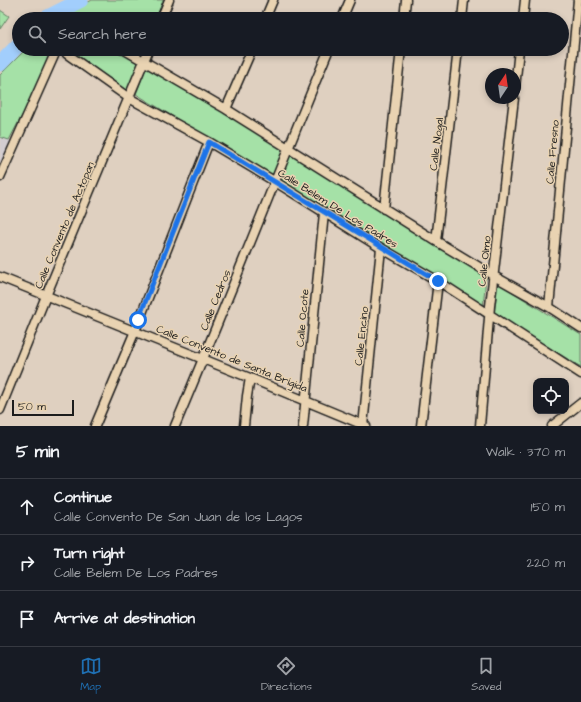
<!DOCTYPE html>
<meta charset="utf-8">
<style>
:root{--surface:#171b24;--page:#20242c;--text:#f1f3f6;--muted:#9ea1a6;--line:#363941;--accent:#1f6fb2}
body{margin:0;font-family:"Architects Daughter",sans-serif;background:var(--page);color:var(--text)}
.controls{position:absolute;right:12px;bottom:12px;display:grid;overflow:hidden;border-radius:8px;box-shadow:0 2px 6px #0003}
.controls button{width:36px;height:36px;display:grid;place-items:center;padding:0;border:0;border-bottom:1px solid var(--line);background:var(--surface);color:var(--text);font:20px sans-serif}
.compass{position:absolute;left:485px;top:68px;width:36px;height:36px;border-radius:50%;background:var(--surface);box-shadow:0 2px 6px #0003;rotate:13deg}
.scale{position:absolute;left:12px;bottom:10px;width:62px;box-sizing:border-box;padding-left:4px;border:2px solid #1c1c1c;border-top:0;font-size:11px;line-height:14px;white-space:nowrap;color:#1c1c1c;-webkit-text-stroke:3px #e9d3b2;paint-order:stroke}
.stop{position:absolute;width:12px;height:12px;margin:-9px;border:3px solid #1a73e8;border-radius:50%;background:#fff}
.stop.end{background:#1a73e8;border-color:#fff;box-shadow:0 1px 4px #0008}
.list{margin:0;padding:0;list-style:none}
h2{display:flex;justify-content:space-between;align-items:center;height:52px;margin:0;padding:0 16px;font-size:17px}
h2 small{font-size:13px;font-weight:400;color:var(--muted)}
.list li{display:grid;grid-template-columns:26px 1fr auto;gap:12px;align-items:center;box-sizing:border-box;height:56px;padding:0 16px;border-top:1px solid var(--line)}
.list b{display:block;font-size:15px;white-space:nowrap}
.list p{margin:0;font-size:13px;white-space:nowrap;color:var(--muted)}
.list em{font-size:13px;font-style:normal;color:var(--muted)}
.icon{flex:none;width:22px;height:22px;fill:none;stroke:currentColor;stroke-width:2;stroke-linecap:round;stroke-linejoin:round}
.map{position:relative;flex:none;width:581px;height:426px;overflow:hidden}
.search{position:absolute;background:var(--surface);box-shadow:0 2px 6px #0003;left:12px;right:12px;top:12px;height:44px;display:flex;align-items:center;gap:10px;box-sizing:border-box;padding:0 14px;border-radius:22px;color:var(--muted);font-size:15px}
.sheet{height:220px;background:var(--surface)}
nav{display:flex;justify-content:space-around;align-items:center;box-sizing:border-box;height:56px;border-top:1px solid var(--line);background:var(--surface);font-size:11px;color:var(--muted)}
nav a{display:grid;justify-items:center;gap:2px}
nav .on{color:var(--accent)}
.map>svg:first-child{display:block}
.built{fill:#d3cdd0}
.green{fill:#a5e1a7;stroke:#607e62}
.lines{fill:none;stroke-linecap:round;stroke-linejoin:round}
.river{stroke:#a2cefc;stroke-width:15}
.street-casing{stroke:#1c1c1c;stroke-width:11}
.street{stroke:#e9d3b2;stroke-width:8}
.route{stroke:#1a73e8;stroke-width:5}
.labels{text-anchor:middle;stroke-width:3;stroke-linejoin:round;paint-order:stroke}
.street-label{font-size:11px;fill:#1c1c1c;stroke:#e9d3b2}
</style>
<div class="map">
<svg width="581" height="426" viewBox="0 0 581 426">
<rect width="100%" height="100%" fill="#dfd0c0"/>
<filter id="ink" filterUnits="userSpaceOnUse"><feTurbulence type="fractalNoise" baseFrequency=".025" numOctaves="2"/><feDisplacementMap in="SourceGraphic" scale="8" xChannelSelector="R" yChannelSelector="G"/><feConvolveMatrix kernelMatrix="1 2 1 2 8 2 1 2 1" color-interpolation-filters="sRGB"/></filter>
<g filter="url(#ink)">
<!-- built -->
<path class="built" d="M0 137 17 143 0 182Z"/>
<!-- green -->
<path class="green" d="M92 0H166L158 19H59Z
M0 10 9 16 0 29Z
M26 49H57L9 140 0 137V75Z
M69 49H116L139 62 127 91Z
M147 66 285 150 273 177 136 94Z
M290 154 486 276 483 308 279 181Z
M498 283 581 335V367L494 314Z"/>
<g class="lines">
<!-- river -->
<path class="river" d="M44 19 81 0
M0 64 19 44"/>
<defs>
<path id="street" d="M161 19 169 0
M265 19 273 0
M342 19 350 0
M404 19 406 0
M462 19 464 0
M523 19 525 0
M63 49 67 54 129 98 209 142 274 181 381 248 438 281 581 374
M123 49 226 109 436 241 494 276 549 307 581 328
M515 88 519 49
M226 109 252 49
M0 177 57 49
M384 209 401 49
M436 241 458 49
M0 277 250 378 366 426
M549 307 578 0
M0 410 46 296 149 49
M95 426 135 331 209 142
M175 426C228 301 277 174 329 49
M244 426 247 396 250 378
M303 426 324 213
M363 426 381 248
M421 426 438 281
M480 426 490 306 514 98
M552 426 581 403"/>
</defs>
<!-- street casing -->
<use href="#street" class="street-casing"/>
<!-- street -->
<use href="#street" class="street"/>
</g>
</g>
<g class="lines" filter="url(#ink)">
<!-- route -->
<path class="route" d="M138 320 209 142 438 281"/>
</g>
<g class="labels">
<!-- street labels -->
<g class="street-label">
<text transform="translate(436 144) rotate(-83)" y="4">Calle Nogal</text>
<text transform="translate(552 152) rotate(-85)" y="4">Calle Fresno</text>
<text transform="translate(338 208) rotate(32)" y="4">Calle Belem De Los Padres</text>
<text transform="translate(64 225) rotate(-67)" y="4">Calle Convento de Actopan</text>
<text transform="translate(484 261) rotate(-84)" y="4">Calle Olmo</text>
<text transform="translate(215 300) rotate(-68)" y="4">Calle Cedros</text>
<text transform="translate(302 318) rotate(-85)" y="4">Calle Ocote</text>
<text transform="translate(361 336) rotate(-84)" y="4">Calle Encino</text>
<text transform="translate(232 358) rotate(22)" y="4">Calle Convento de Santa Brígida</text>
</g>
</g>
</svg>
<div class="controls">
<button><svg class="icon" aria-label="locate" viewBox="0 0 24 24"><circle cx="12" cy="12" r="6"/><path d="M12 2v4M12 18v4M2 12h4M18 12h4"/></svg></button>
</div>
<svg class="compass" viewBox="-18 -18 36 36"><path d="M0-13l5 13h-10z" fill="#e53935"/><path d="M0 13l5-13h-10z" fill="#9ea1a6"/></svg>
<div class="scale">50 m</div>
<div class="stop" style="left:138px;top:320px"></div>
<div class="stop end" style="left:438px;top:281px"></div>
<div class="search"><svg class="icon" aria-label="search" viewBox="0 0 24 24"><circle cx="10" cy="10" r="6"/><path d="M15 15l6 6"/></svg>Search here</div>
</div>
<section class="sheet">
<h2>5 min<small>Walk · 370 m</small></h2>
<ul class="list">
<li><svg class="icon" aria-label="ahead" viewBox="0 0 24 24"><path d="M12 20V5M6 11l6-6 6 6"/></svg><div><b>Continue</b><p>Calle Convento De San Juan de los Lagos</p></div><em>150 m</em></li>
<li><svg class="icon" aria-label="right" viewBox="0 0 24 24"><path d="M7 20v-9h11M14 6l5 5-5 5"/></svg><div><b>Turn right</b><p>Calle Belem De Los Padres</p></div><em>220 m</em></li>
<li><svg class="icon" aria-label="arrive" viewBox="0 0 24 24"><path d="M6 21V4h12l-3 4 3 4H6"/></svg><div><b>Arrive at destination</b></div></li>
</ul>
</section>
<nav>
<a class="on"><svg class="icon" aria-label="map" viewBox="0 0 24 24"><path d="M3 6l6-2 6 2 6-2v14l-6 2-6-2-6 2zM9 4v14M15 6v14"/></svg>Map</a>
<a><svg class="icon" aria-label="directions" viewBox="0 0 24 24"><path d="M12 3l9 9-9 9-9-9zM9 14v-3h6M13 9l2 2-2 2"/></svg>Directions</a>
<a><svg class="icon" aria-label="saved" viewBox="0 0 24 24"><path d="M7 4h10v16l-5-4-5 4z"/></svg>Saved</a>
</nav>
